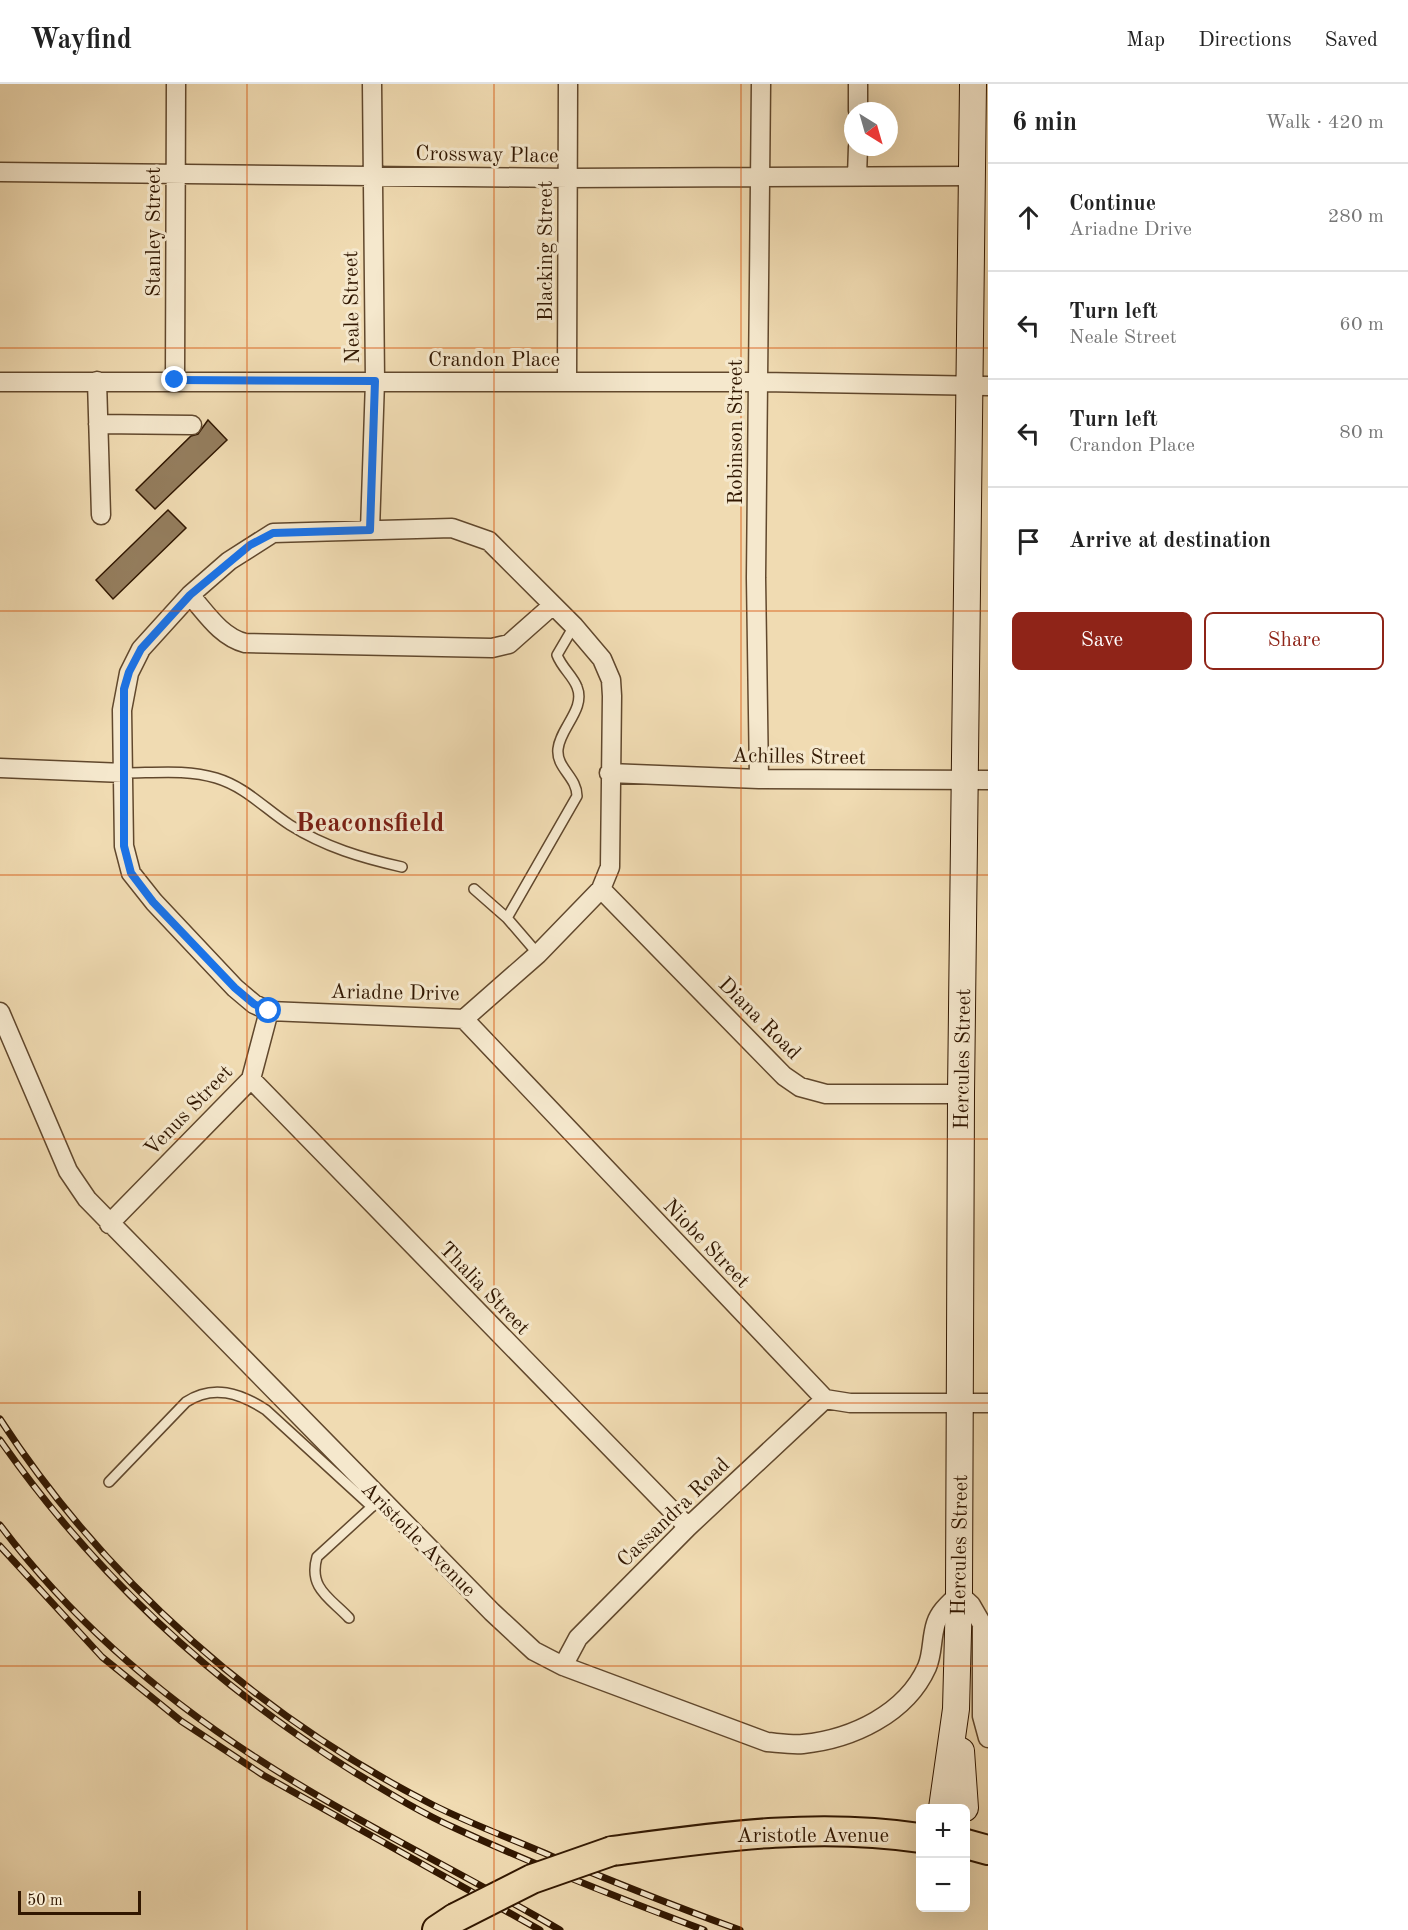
<!DOCTYPE html>
<meta charset="utf-8">
<style>
:root{--surface:#fff;--page:#f6f6f6;--text:#222;--muted:#767676;--line:#e0e0e0;--accent:#8f2418}
body{margin:0;font-family:"Old Standard TT",serif;background:var(--page);color:var(--text)}
.controls{position:absolute;right:18px;bottom:18px;display:grid;overflow:hidden;border-radius:9px;box-shadow:0 6px 24px #0002}
.controls button{width:54px;height:54px;display:grid;place-items:center;padding:0;border:0;border-bottom:2px solid var(--line);background:var(--surface);color:var(--text);font:30px sans-serif}
.compass{position:absolute;left:844px;top:18px;width:54px;height:54px;border-radius:50%;background:var(--surface);box-shadow:0 6px 24px #0002;rotate:143deg}
.scale{position:absolute;left:18px;bottom:15px;width:123px;box-sizing:border-box;padding-left:6px;border:3px solid #311701;border-top:0;font-size:16px;line-height:21px;white-space:nowrap;color:#311701;-webkit-text-stroke:4px #f5e8cd;paint-order:stroke}
.stop{position:absolute;width:18px;height:18px;margin:-14px;border:4px solid #1a73e8;border-radius:50%;background:#fff}
.stop.end{background:#1a73e8;border-color:#fff;box-shadow:0 2px 6px #0008}
.list{margin:0;padding:0;list-style:none}
h2{display:flex;justify-content:space-between;align-items:center;height:78px;margin:0;padding:0 24px;font-size:26px}
h2 small{font-size:20px;font-weight:400;color:var(--muted)}
.list li{display:grid;grid-template-columns:39px 1fr auto;gap:18px;align-items:center;box-sizing:border-box;height:108px;padding:0 24px;border-top:2px solid var(--line)}
.list b{display:block;font-size:22px;white-space:nowrap}
.list p{margin:0;font-size:20px;white-space:nowrap;color:var(--muted)}
.list em{font-size:20px;font-style:normal;color:var(--muted)}
.actions{display:flex;gap:12px;padding:18px 24px}
.actions a{flex:1;padding:14px 0;border:2px solid var(--accent);border-radius:9px;text-align:center;font-size:21px;color:var(--accent)}
.actions .main{background:var(--accent);color:#fff}
.icon{flex:none;width:33px;height:33px;fill:none;stroke:currentColor;stroke-width:2;stroke-linecap:round;stroke-linejoin:round}
.map{position:relative;flex:none;width:988px;height:1846px;overflow:hidden}
header{display:flex;align-items:center;gap:36px;box-sizing:border-box;height:84px;padding:0 30px;background:var(--surface);border-bottom:2px solid var(--line)}
header strong{font-size:28px}
nav{display:flex;gap:33px;margin-inline-start:auto;font-size:21px}
main{display:flex}
aside{flex:1;background:var(--surface)}
.map>svg:first-child{display:block}
.building{fill:#947d5d;stroke:#311701;stroke-width:1.5}
.lines{fill:none;stroke-linecap:round;stroke-linejoin:round}
.lane-casing{stroke:#61482d;stroke-width:12}
.street-casing{stroke:#61482d;stroke-width:21}
.secondary-casing{stroke:#311701;stroke-width:28}
.primary-casing{stroke:#311701;stroke-width:32}
.lane{stroke:#f5e8cd;stroke-width:9}
.street{stroke:#f5e8cd;stroke-width:18}
.secondary{stroke:#f5e8cd;stroke-width:26}
.primary{stroke:#f0dbb2;stroke-width:28}
.rail-casing{stroke:#311701;stroke-width:7}
.rail{stroke:#f5e8cd;stroke-width:4.5;stroke-dasharray:14;stroke-linecap:butt}
.primary-bridge-casing{stroke:#311701;stroke-width:32;stroke-linecap:butt}
.primary-bridge{stroke:#f0dbb2;stroke-width:28}
.route{stroke:#1a73e8;stroke-width:8}
.grid{fill:none;stroke:#d6520b;stroke-width:1.5;stroke-opacity:0.55}
.labels{text-anchor:middle;stroke-width:6;stroke-linejoin:round;paint-order:stroke}
.street-label{font-size:21px;fill:#311701;stroke:#f5e8cd}
.district-label{font-size:27px;font-weight:bold;fill:#7a1f14;stroke:#f5e8cd}
</style>
<header>
<strong>Wayfind</strong>
<nav><a>Map</a><a>Directions</a><a>Saved</a></nav>
</header>
<main>
<div class="map">
<svg width="988" height="1846" viewBox="0 0 988 1846">
<rect width="100%" height="100%" fill="#f0dbb2"/>
<filter id="stains"><feTurbulence type="fractalNoise" baseFrequency=".00333" numOctaves="4"/><feColorMatrix values="0 0 0 0 .2 0 0 0 0 .09 0 0 0 0 .02 0 0 0 .5 -.17"/></filter>
<radialGradient id="worn" r=".72"><stop offset=".6" stop-color="#630" stop-opacity="0"/><stop offset="1" stop-color="#630" stop-opacity=".3"/></radialGradient>
<!-- building -->
<path class="building" d="M208 336 227 356 155 425 136 406 191 352 198 350Z
M168 426 186 444 113 515 96 496Z"/>
<g class="lines">
<defs>
<path id="lane" d="M124 689C154 689 187 685 216 694 246 703 265 725 290 741 325 763 362 774 402 783
M474 805 507 834
M538 870 507 834 577 712C577 693 556 684 558 665 560 644 586 625 577 603 573 592 562 584 557 571L574 542
M109 1398 186 1318C213 1300 240 1309 266 1326L372 1423
M349 1534C330 1514 308 1504 317 1473L376 1419"/>
<path id="street" d="M858 27V0
M0 88 568 94 973 92
M857 92 858 63
M175 296 176 0
M97 297 101 431
M0 298H757L988 302
M567 298 568 0
M98 340 192 341
M452 444 489 457 574 542 602 575 611 596 612 612 610 783 601 805 538 870 464 935 269 927 254 920 235 904 154 818 131 789 124 762 122 626 129 589 141 565 190 511 229 477 273 449Z
M370 446 375 297 372 0
M190 511C206 529 221 553 245 559L492 564 509 560 553 521
M0 684 124 689
M609 689 759 695 988 696
M759 695 756 494 761 0
M601 805 784 992 800 1003 826 1010H961
M0 928 68 1087 87 1115 492 1528 534 1567 563 1582 767 1658C779 1659 792 1661 803 1660 852 1655 906 1630 927 1583 933 1569 931 1554 936 1539 940 1527 950 1519 959 1510L971 1521 982 1540V1632L988 1654
M464 935 825 1315 850 1319H988
M251 995 688 1443
M109 1140 251 995 269 927
M563 1582 578 1554 688 1443 825 1315"/>
<path id="secondary" d="M961 1667 965 1724
M942 1724 956 1625 959 1510 961 1010 973 0"/>
<path id="primary" d="M966 1760 988 1766
M612 1767C717 1753 815 1738 920 1754
M437 1846 455 1834"/>
</defs>
<!-- lane casing -->
<use href="#lane" class="lane-casing"/>
<!-- street casing -->
<use href="#street" class="street-casing"/>
<!-- secondary casing -->
<use href="#secondary" class="secondary-casing"/>
<!-- primary casing -->
<use href="#primary" class="primary-casing"/>
<!-- lane -->
<use href="#lane" class="lane"/>
<!-- street -->
<use href="#street" class="street"/>
<!-- secondary -->
<use href="#secondary" class="secondary"/>
<!-- primary -->
<use href="#primary" class="primary"/>
<defs>
<path id="rail" d="M0 1335C106 1498 260 1633 433 1721 471 1740 512 1755 551 1772 614 1798 676 1823 740 1846
M0 1356C94 1490 215 1602 354 1688 387 1708 421 1729 457 1745 537 1782 621 1815 704 1846
M0 1441C69 1533 159 1611 255 1673 353 1737 459 1787 560 1846
M0 1462 102 1573 181 1637 263 1691 540 1846"/>
</defs>
<!-- rail casing -->
<use href="#rail" class="rail-casing"/>
<!-- rail -->
<use href="#rail" class="rail"/>
<defs>
<path id="primary-bridge" d="M455 1834 532 1795 612 1767"/>
</defs>
<!-- primary-bridge casing -->
<use href="#primary-bridge" class="primary-bridge-casing"/>
<!-- primary-bridge -->
<use href="#primary-bridge" class="primary-bridge"/>
</g>
<g class="lines">
<!-- route -->
<path class="route" d="M175 296 375 297 370 446 273 449 250 461 190 511 141 565 129 588 124 605V762L131 789 153 818 235 904 254 920 269 927"/>
</g>
<!-- grid -->
<path class="grid" d="M247 0V1846M494 0V1846M741 0V1846M0 264H988M0 527H988M0 791H988M0 1055H988M0 1319H988M0 1582H988"/>
<g class="labels">
<!-- street labels -->
<g class="street-label">
<text transform="translate(487 70) rotate(1)" y="7">Crossway Place</text>
<text transform="translate(153 148) rotate(-90)" y="7">Stanley Street</text>
<text transform="translate(545 167) rotate(-90)" y="7">Blacking Street</text>
<text transform="translate(351 223) rotate(-91)" y="7">Neale Street</text>
<text x="494" y="282">Crandon Place</text>
<text transform="translate(735 348) rotate(-90)" y="7">Robinson Street</text>
<text transform="translate(799 672) rotate(1)" y="7">Achilles Street</text>
<text transform="translate(395 908) rotate(1)" y="7">Ariadne Drive</text>
<text transform="translate(760 934) rotate(45)" y="7">Diana Road</text>
<text transform="translate(962 975) rotate(-89)" y="7">Hercules Street</text>
<text transform="translate(188 1026) rotate(-46)" y="7">Venus Street</text>
<text transform="translate(707 1159) rotate(46)" y="7">Niobe Street</text>
<text transform="translate(485 1204) rotate(46)" y="7">Thalia Street</text>
<text transform="translate(673 1428) rotate(-44)" y="7">Cassandra Road</text>
<text transform="translate(419 1455) rotate(45)" y="7">Aristotle Avenue</text>
<text transform="translate(959 1461) rotate(-89)" y="7">Hercules Street</text>
<text x="813" y="1758">Aristotle Avenue</text>
</g>
<!-- district labels -->
<g class="district-label">
<text x="370" y="747">Beaconsfield</text>
</g>
</g>
<rect width="100%" height="100%" filter="url(#stains)"/>
<rect width="100%" height="100%" fill="url(#worn)"/>
</svg>
<div class="controls">
<button>+</button>
<button>−</button>
</div>
<svg class="compass" viewBox="-18 -18 36 36"><path d="M0-13l5 13h-10z" fill="#e53935"/><path d="M0 13l5-13h-10z" fill="#767676"/></svg>
<div class="scale">50 m</div>
<div class="stop" style="left:269px;top:927px"></div>
<div class="stop end" style="left:175px;top:296px"></div>
</div>
<aside>
<h2>6 min<small>Walk · 420 m</small></h2>
<ul class="list">
<li><svg class="icon" aria-label="ahead" viewBox="0 0 24 24"><path d="M12 20V5M6 11l6-6 6 6"/></svg><div><b>Continue</b><p>Ariadne Drive</p></div><em>280 m</em></li>
<li><svg class="icon" aria-label="left" viewBox="0 0 24 24"><path d="M17 20v-9H6M10 6l-5 5 5 5"/></svg><div><b>Turn left</b><p>Neale Street</p></div><em>60 m</em></li>
<li><svg class="icon" aria-label="left" viewBox="0 0 24 24"><path d="M17 20v-9H6M10 6l-5 5 5 5"/></svg><div><b>Turn left</b><p>Crandon Place</p></div><em>80 m</em></li>
<li><svg class="icon" aria-label="arrive" viewBox="0 0 24 24"><path d="M6 21V4h12l-3 4 3 4H6"/></svg><div><b>Arrive at destination</b></div></li>
</ul>
<div class="actions"><a class="main">Save</a><a>Share</a></div>
</aside>
</main>
